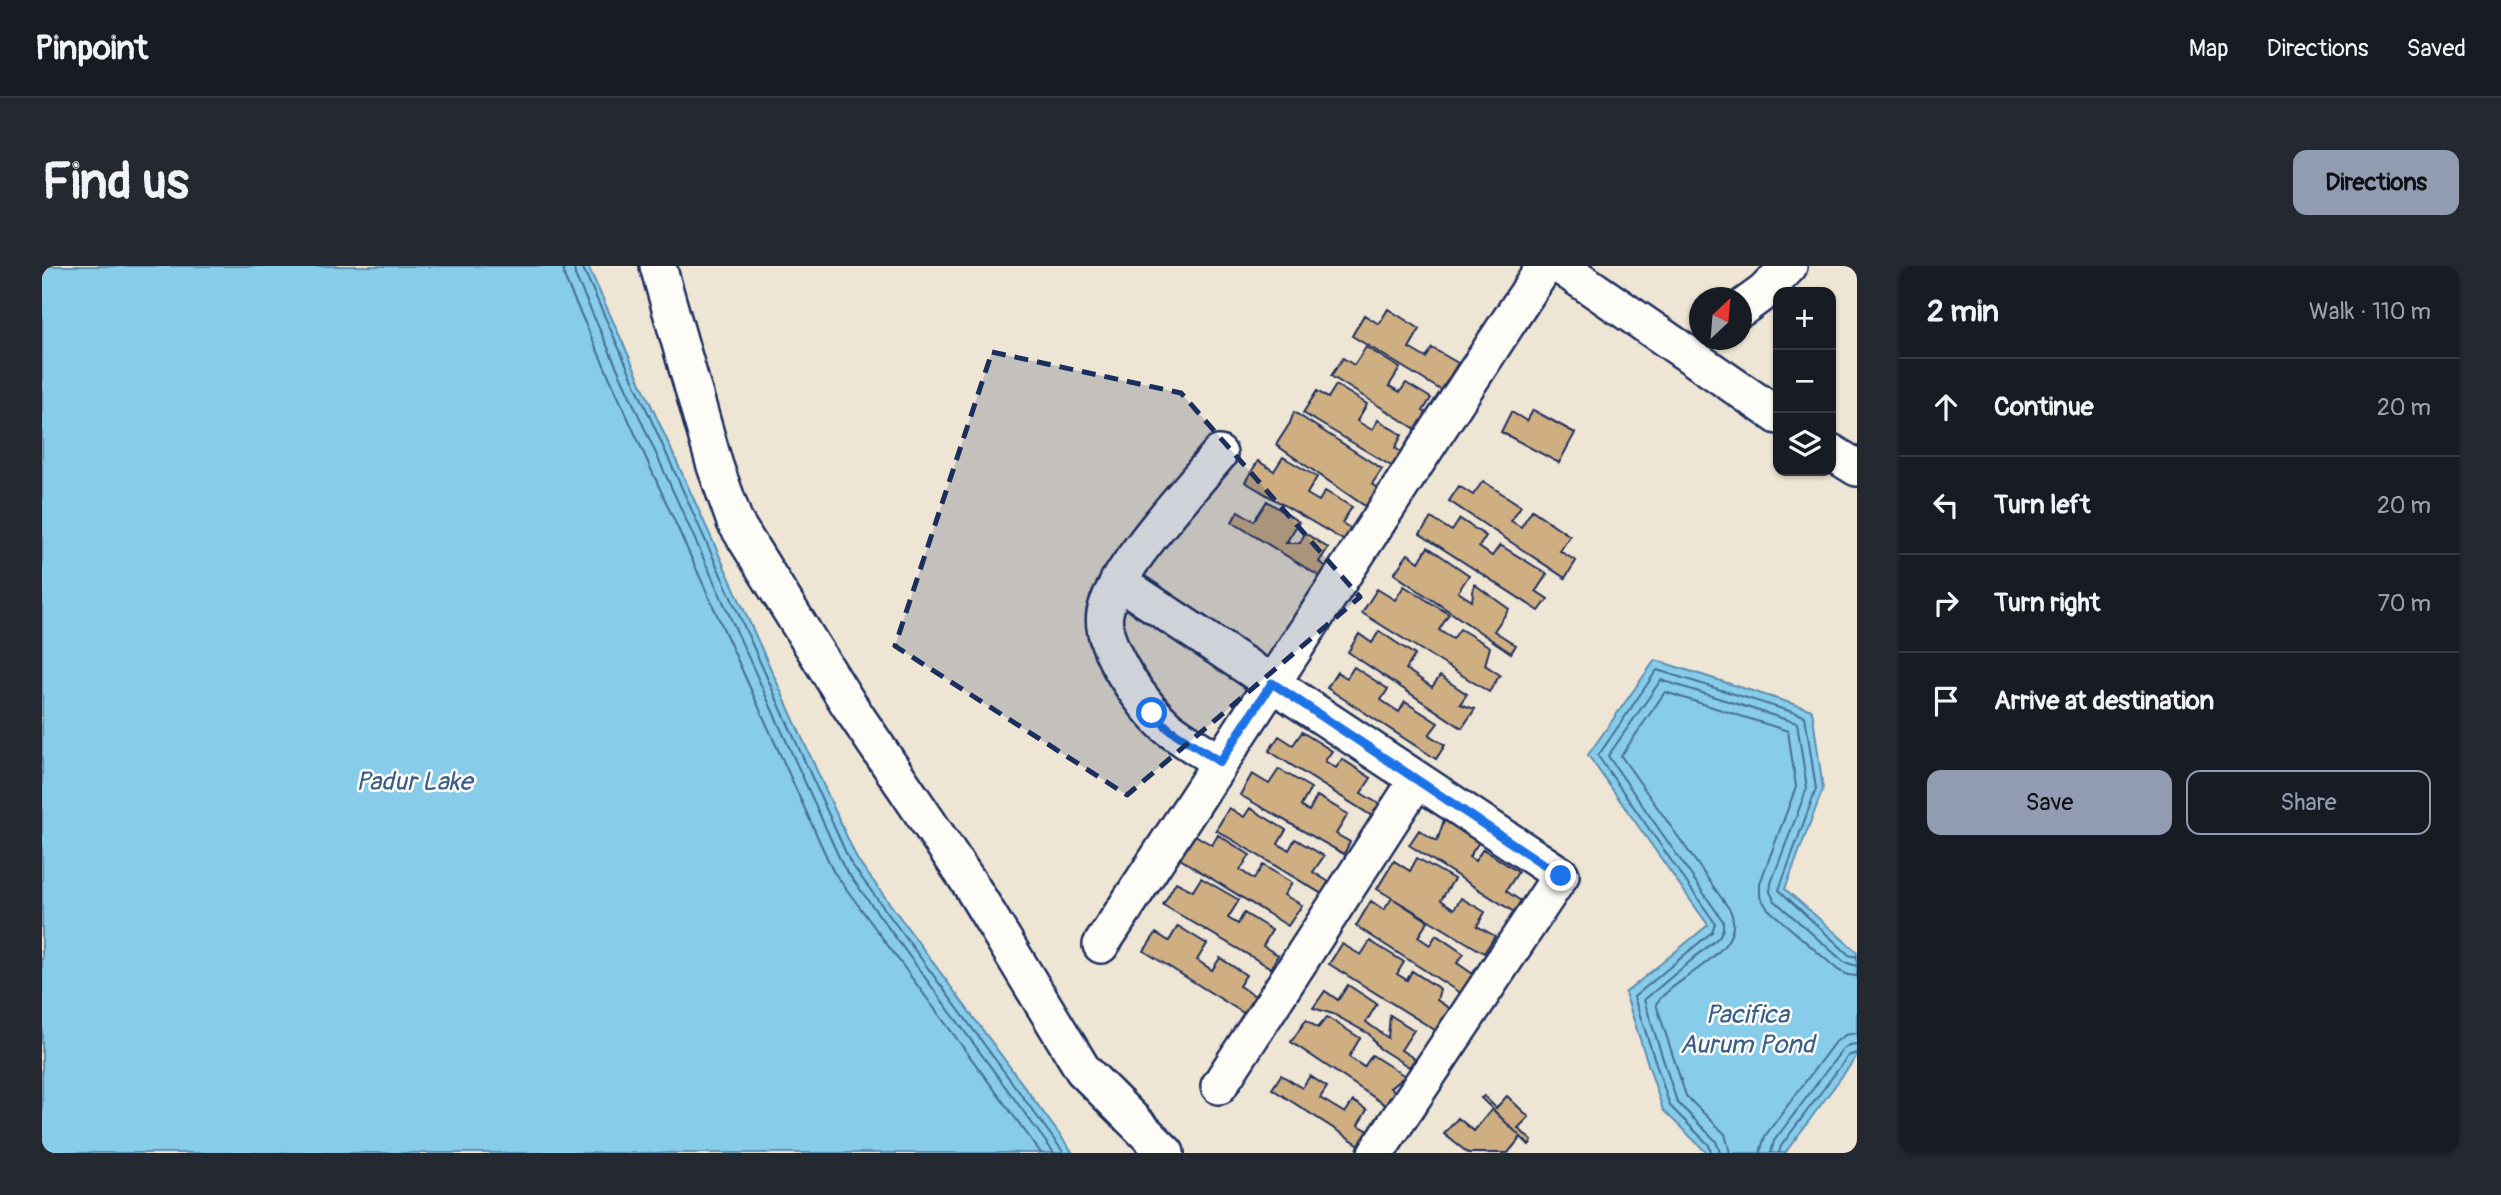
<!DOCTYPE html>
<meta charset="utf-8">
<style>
:root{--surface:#171b24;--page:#242831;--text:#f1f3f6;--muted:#9ea1a6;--line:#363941;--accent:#919bb2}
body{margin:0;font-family:Pangolin,sans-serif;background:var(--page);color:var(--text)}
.controls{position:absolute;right:21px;top:21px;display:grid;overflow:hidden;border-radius:14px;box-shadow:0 2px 5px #0004}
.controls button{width:63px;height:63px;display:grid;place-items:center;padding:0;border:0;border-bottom:2px solid var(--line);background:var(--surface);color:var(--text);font:35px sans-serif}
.compass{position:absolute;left:1647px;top:21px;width:63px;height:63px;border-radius:50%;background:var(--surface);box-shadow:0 2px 5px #0004;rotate:26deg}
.stop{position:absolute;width:21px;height:21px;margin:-16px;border:5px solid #1a73e8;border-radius:50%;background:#fff}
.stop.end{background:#1a73e8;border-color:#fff;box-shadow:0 2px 7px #0008}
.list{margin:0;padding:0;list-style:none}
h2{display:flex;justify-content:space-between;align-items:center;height:91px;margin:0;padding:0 28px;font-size:30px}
h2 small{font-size:23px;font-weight:400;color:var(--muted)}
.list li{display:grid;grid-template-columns:46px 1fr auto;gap:21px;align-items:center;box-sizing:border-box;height:98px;padding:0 28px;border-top:2px solid var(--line)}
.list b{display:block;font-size:26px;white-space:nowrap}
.list em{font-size:23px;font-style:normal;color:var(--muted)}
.actions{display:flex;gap:14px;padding:21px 28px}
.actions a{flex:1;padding:16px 0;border:2px solid var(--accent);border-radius:14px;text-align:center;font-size:24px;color:var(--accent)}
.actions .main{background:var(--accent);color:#111}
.icon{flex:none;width:38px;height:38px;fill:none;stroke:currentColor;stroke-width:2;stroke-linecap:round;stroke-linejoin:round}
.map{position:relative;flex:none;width:1815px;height:887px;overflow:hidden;border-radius:14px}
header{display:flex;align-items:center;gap:42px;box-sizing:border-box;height:98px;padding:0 35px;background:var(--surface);border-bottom:2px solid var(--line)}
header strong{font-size:33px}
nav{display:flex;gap:38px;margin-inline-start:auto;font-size:24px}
.intro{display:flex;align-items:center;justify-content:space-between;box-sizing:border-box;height:168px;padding:0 42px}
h1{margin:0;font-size:49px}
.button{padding:18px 32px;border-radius:14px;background:var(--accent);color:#111;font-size:24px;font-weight:700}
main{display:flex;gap:42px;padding:0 42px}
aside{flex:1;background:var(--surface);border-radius:14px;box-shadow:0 2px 5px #0004}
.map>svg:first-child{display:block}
.water{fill:#87cce9;stroke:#5c8db1;stroke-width:2}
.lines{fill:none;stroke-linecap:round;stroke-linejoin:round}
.shore{stroke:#466e96;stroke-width:2}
.building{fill:#cfae82;stroke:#1b2f5e;stroke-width:2}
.street-casing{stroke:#1b2f5e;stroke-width:40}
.street{stroke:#fdfcf7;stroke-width:35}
.route{stroke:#1a73e8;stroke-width:9}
.marked{fill:#1b2f5e;fill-opacity:0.2;stroke:#1b2f5e;stroke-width:5;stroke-dasharray:14 9;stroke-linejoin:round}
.labels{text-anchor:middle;stroke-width:5;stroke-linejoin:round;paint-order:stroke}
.water-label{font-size:26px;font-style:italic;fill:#3b5e88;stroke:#fdfcf7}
</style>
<header>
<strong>Pinpoint</strong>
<nav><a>Map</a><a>Directions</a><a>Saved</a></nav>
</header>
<div class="intro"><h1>Find us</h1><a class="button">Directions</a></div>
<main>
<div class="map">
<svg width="1815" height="887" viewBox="0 0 1815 887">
<rect width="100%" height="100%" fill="#efe5d4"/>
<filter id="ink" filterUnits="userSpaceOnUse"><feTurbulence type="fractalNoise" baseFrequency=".0143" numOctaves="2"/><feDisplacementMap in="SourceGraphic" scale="14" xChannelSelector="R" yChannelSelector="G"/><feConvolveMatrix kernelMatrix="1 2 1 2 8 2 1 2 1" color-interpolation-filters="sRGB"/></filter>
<g filter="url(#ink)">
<!-- water -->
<path class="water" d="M0 0H546L815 593 1031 887H0Z
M1613 394 1770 444 1781 523 1743 623 1815 686V790L1743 887H1665L1621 844 1583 727 1666 659 1546 489Z"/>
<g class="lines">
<!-- shore -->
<path class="shore" d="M521 0 523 13 791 605 999 887
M532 0 533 9 801 600 1012 887
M540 0 808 596 1022 887
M1669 887 1667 879 1628 840 1592 731 1670 666 1673 657 1556 490 1615 404 1763 450 1774 523 1737 624 1807 689 1815 691
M1678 887 1674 875 1635 836 1602 734 1677 671 1681 663V655L1566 490 1619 414 1755 457 1765 522 1729 617 1728 626 1733 635 1802 696 1815 700
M1688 887 1683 868 1644 830 1614 738C1632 710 1708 685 1688 644L1579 490 1623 426 1746 465 1754 521 1718 617V631L1726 643 1796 704 1806 709 1815 710
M1718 887 1723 870 1792 777 1803 769 1815 767
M1729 887 1732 875 1800 784 1807 779 1815 778
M1737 887 1739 880 1806 790 1815 787"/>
</g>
<!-- building -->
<path class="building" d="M1346 43 1378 63 1367 82 1384 92 1390 82 1416 97 1407 112 1415 117 1407 129 1310 70 1322 49 1337 58Z
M1324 81 1358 102 1347 120 1358 126 1364 117 1389 132 1381 145 1391 151 1380 167 1289 110 1301 92 1312 99Z
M1294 119 1325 138 1315 155 1330 164 1336 154 1360 169 1353 182 1365 190 1356 204 1261 147 1275 125 1286 132Z
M1491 144 1533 167 1517 197 1459 166 1469 146 1485 155Z
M1252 146 1340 203 1330 218 1338 224 1326 242 1234 179 1248 157Z
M1241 191 1275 211 1265 228 1277 235 1283 225 1310 241 1300 257 1313 265 1306 277 1203 216 1216 195 1232 205Z
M1441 215 1479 240 1469 255 1479 261 1490 244 1528 270 1518 285 1534 295 1523 312 1407 235 1417 220 1431 229Z
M1225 235 1257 256 1244 277H1258L1263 267 1286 282 1277 296 1287 302 1280 312 1190 256 1196 245 1212 255Z
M1389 252 1410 265 1418 253 1444 270 1437 281 1450 290 1458 279 1505 308 1494 325 1506 333 1497 345 1378 268Z
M1386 281 1427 309 1416 326 1430 335 1432 318 1467 343 1452 365 1474 379 1469 387 1352 308 1366 288 1377 296Z
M1362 320 1407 348 1397 364 1411 373 1418 363 1448 381 1443 399 1458 409 1447 426 1320 347 1335 323 1353 334Z
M1337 365 1373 389 1364 403 1390 421 1398 410 1425 428 1418 438 1433 443 1420 462 1306 386 1317 368 1330 377Z
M1312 401 1346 423 1339 434 1357 446 1363 436 1396 457 1387 469 1403 479 1394 493 1285 422 1295 406 1305 412Z
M1260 466 1290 485 1283 495 1294 502 1300 493 1329 512 1319 527 1337 538 1330 550 1227 485 1237 470 1251 479Z
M1237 503 1269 522 1259 540 1267 545 1275 530 1306 548 1294 568 1308 576 1302 588 1198 529 1210 508 1227 518Z
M1187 542 1202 551 1208 542 1244 564 1236 578 1247 584 1253 573 1282 590 1271 606 1287 616 1280 628 1174 564Z
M1402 554 1437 576 1427 591 1433 595 1441 583 1476 606 1464 625 1479 635 1472 646 1367 579 1377 564 1395 575Z
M1153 569 1170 579 1176 569 1208 589 1198 604 1212 613 1221 599 1250 617 1242 629 1260 639 1246 660 1138 593Z
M1375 592 1412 613 1399 634 1412 643 1419 632 1443 646 1435 660 1453 670 1442 687 1335 623 1352 595 1368 605Z
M1159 612 1197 634 1186 652 1196 658 1202 647 1230 664 1221 680 1236 689 1229 702 1121 639 1134 616 1151 625Z
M1350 632 1386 655 1376 671 1388 679 1394 669 1422 688 1415 697 1431 708 1418 727 1314 660 1329 635 1342 644Z
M1136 660 1165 678 1155 694 1170 704 1178 692 1204 709 1197 720 1215 731 1203 748 1102 685 1114 667 1127 675Z
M1328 675 1362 696 1355 708 1365 714 1370 705 1398 723 1395 734 1410 744 1396 766 1287 698 1300 678 1319 689Z
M1306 719 1335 738 1324 756 1346 772 1348 749 1372 764 1359 784 1373 793 1367 801 1337 782 1327 768 1291 748 1271 742 1283 725 1296 734Z
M1285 751 1318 772 1307 791 1322 801 1330 789 1363 810 1348 822 1359 830 1351 844 1249 776 1264 754 1276 762Z
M1239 809 1260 822 1268 810 1285 821 1278 832 1303 847 1311 835 1325 844 1316 859 1332 868 1324 883 1230 823Z
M1442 830 1454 842 1465 830 1487 851 1476 862 1490 875 1487 879 1439 832Z
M1450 843 1479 871 1466 887H1426L1402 868 1416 852 1432 865Z"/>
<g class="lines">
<defs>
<path id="street" d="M616 0 673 200 693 256 807 439 928 618 1041 804 1124 887
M1518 0 1736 150
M1700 42 1722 26 1747 0
M1789 186 1815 202
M1177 188C1149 222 1070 307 1063 347 1057 380 1101 440 1125 461 1141 474 1161 485 1178 496
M1076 315 1519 609 1334 887
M1059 679 1503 0
M1177 820 1375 514"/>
</defs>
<!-- street casing -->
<use href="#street" class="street-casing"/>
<!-- street -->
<use href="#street" class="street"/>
</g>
</g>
<g class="lines" filter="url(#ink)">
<!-- route -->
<path class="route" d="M1110 447 1127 463 1178 496 1230 417 1519 610"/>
</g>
<!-- marked area -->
<path class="marked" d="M950 86 1139 127 1318 331 1085 529 853 380Z"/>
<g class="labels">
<!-- water labels -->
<g class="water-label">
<text x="372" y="524">Padur Lake</text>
<text x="1705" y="757">Pacifica<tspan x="1705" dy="30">Aurum Pond</tspan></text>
</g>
</g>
</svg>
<div class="controls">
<button>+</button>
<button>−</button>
<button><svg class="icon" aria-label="layers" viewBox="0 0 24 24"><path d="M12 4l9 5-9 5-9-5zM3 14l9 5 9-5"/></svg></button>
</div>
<svg class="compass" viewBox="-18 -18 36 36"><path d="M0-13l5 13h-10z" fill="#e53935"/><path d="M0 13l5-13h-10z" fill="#9ea1a6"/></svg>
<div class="stop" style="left:1110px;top:447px"></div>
<div class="stop end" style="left:1519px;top:610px"></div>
</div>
<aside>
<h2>2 min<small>Walk · 110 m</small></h2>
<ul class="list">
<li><svg class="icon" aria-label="ahead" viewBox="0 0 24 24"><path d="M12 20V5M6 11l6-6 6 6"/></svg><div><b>Continue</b></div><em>20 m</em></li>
<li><svg class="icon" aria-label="left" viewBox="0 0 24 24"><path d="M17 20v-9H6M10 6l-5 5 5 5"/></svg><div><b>Turn left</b></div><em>20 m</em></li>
<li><svg class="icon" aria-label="right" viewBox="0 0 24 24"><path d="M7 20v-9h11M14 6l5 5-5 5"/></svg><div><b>Turn right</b></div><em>70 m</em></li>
<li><svg class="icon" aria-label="arrive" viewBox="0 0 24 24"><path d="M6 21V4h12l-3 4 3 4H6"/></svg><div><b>Arrive at destination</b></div></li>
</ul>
<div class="actions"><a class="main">Save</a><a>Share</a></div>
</aside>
</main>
